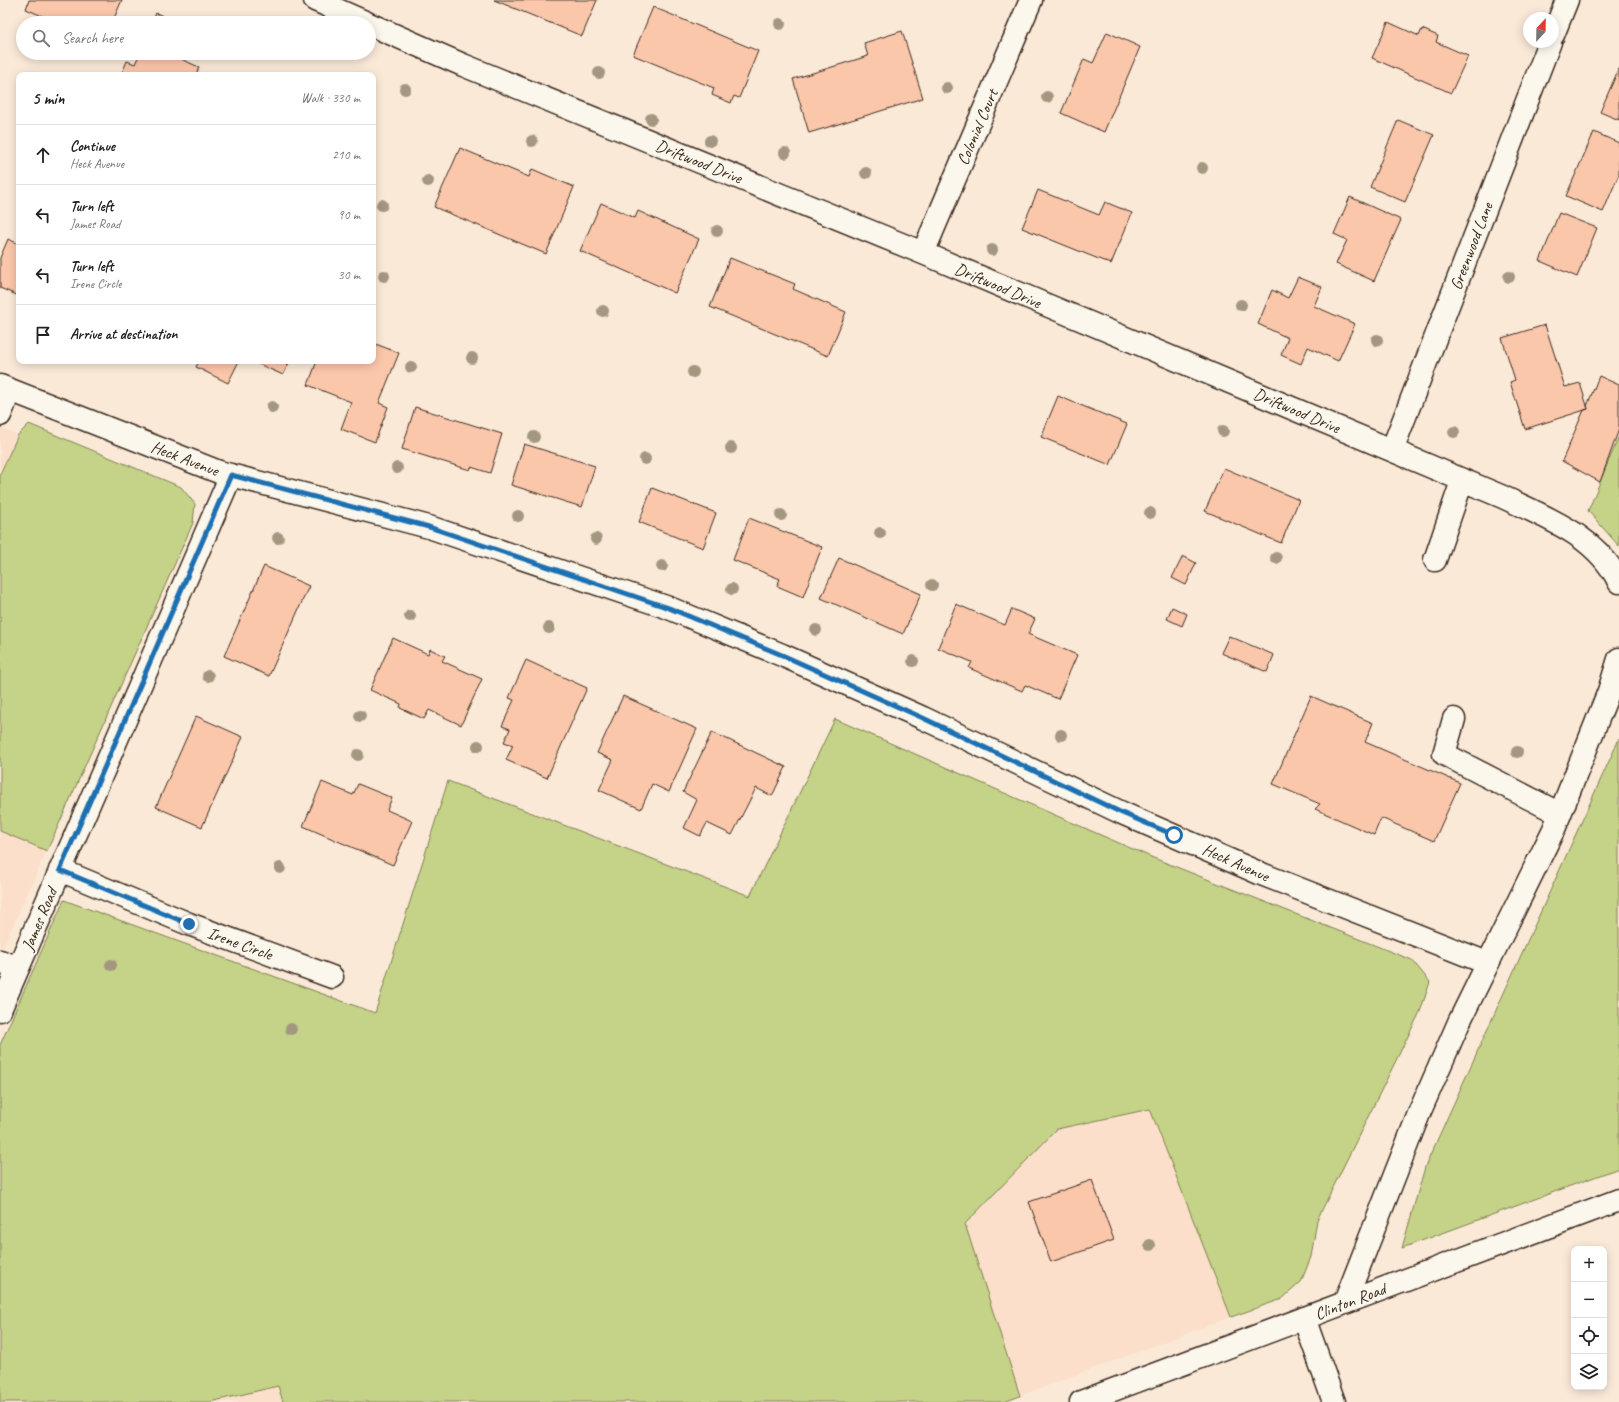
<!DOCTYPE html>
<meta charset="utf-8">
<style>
:root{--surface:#fff;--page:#f6f6f6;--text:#222;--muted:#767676;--line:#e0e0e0}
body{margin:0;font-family:Caveat,sans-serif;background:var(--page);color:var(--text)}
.controls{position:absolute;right:12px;bottom:12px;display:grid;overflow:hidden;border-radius:8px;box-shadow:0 2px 10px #0003}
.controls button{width:36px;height:36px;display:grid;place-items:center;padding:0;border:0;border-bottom:1px solid var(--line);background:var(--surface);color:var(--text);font:20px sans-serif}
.compass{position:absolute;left:1523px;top:12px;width:36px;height:36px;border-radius:50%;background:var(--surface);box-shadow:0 2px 10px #0003;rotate:22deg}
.stop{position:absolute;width:12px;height:12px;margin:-9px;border:3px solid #1f6fb2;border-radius:50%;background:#fff}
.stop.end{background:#1f6fb2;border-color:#fff;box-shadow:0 1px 4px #0008}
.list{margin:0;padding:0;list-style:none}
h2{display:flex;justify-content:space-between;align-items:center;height:52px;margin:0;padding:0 16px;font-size:17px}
h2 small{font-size:13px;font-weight:400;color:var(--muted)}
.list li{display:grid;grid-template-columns:26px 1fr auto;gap:12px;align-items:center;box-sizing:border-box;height:60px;padding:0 16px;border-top:1px solid var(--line)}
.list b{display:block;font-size:15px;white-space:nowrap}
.list p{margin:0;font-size:13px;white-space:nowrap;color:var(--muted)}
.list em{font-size:13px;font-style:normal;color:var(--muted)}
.icon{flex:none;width:22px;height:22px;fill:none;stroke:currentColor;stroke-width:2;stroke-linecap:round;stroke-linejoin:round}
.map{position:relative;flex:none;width:1619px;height:1402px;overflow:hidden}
.search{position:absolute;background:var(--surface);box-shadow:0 2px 10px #0003;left:16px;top:16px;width:360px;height:44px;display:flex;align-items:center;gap:10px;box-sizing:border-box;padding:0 14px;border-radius:22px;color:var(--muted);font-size:15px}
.panel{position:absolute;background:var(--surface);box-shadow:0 2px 10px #0003;left:16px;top:72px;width:360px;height:292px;border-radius:8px}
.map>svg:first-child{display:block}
.built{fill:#fbdfca}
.green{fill:#c4d387;stroke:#807e52}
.building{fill:#fbc7ab;stroke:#3b2a1e}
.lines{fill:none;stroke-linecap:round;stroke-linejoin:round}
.minor-casing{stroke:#3b2a1e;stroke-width:25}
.minor{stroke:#fbf7ec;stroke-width:22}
.tree{fill:#a49780}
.route{stroke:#1f6fb2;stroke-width:5}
.labels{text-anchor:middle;stroke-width:4;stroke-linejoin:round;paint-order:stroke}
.street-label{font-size:17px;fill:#3b2a1e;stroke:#fbf7ec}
</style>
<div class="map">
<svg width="1619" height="1402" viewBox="0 0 1619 1402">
<rect width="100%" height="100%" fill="#fbe9d8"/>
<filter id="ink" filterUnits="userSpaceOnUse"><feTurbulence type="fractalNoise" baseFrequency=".025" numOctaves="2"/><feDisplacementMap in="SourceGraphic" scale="8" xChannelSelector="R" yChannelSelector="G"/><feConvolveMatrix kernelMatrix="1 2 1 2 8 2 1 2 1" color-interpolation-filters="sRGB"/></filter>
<g filter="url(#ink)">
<!-- built -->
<path class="built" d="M0 427 18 435 0 474Z
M0 831 47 851 0 954Z
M1150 1109 1231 1317 1020 1396 964 1224 1057 1129Z
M278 1386 283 1402H210Z"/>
<!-- green -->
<path class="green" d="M29 424 181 487 195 504 193 523 47 851 0 831V474L18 435Z
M1619 436V546L1588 511Z
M835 719 1151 857 1412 960 1430 982 1420 1012 1317 1220 1311 1257 1301 1282 1282 1299 1231 1317 1150 1109 1057 1129 965 1224 1020 1396 1004 1402H283L278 1386 210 1402H0V1045L64 900 375 1013 448 781 750 896Z
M1619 739V1168L1402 1248 1425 1167Z"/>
<!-- building -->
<path class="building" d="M29 0H122L112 23H58L26 9Z
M494 0H597L582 36Z
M653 7 758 51 739 98 734 96 731 103 712 95 714 88 633 55Z
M156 13 179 23H152Z
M1388 22 1419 36 1422 29 1438 36 1436 42 1468 56 1451 93 1372 58Z
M902 31 923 98 809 133 793 79 868 56 864 43Z
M1107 32 1140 47 1104 132 1061 113 1084 59 1093 63Z
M140 53H186L183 60 199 67 196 75H121L127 61 135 64Z
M1619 68V120L1600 112Z
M1398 120 1434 135 1405 202 1370 187Z
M1594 132 1619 143V174L1603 212 1566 196Z
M460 148 529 177 532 169 574 187 546 254 434 207Z
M1038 190 1099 215 1105 202 1132 213 1111 264 1022 228Z
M1350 197 1401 220 1374 281 1336 264 1347 240 1334 234Z
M601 203 635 218 638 211 699 239 675 293 580 251Z
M1559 213 1597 228 1577 277 1540 261Z
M8 239 19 244V296L0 288V258Z
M730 258 795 284 793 289 846 312 828 356 710 307Z
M1298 277 1322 287 1314 306 1355 324 1338 361 1308 347 1301 364 1281 355 1288 338 1258 324 1272 290 1288 298Z
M1545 325 1565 387 1580 383 1588 409 1525 429 1510 382 1515 380 1502 338Z
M373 343 399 353 379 403 388 407 375 442 341 429 351 402 308 385 317 361H373Z
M199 361H239L228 383 196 367Z
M252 361H290L283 375Z
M1599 376 1619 385V429L1600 482 1562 461 1584 410 1588 409 1587 406Z
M1058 396 1127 424 1110 465 1041 437Z
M415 407 502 434 490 473 471 467 470 470 402 449Z
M524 444 595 466 582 507 511 485Z
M1224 468 1299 500 1281 543 1205 511Z
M652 488 716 513 703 548 639 522Z
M749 518 822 547 803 597 777 586 780 579 733 560Z
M1183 556 1196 563 1186 585 1172 578Z
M839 558 921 594 903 634 821 598Z
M264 566 309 586 269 676 224 656Z
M956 604 1005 625 1012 609 1035 619 1028 634 1077 655 1058 699 1025 685 1022 691 969 668 972 662 938 648Z
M1172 607 1187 614 1182 626 1167 619Z
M1229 636 1274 655 1267 672 1221 653Z
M393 638 428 654 430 649 445 656 442 661 482 679 461 725 429 710 424 719 400 708 401 704 370 690Z
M526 660 587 688 547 778 506 760 513 745 504 742 510 729 502 726 514 700 509 698Z
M623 696 697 729 669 792 652 784 641 809 599 790 613 760 597 753Z
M1311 696 1373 723 1365 742 1460 783 1434 841 1381 818 1374 835 1315 809 1320 804 1273 784Z
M196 716 243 737 202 827 156 807Z
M712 732 786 767 772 796 756 788 732 835 707 823 700 836 684 828 697 800 683 792Z
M322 782 353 795 358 784 392 798 387 810 412 821 393 865 303 826Z
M1092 1180 1114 1240 1051 1262 1029 1202Z"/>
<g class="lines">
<defs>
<path id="minor" d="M315 0 367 23
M369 24 463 65 923 253 1503 497C1547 518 1597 536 1619 582
M1553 35 1567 0
M923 253 1031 0
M0 386 219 472 429 527 669 608 782 655 923 718 1122 813 1259 873 1487 963
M0 415 10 390
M1392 450 1550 42
M1435 560 1462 481
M1454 719 1444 754 1560 814
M60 870 189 924 332 977
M0 961 18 968
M0 1010 231 475
M1345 1302 1420 1111 1460 1020 1554 829 1609 691 1619 659
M1304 1318 1334 1402
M1081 1402 1619 1200"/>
</defs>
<!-- minor casing -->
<use href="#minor" class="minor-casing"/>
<!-- minor -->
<use href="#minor" class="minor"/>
</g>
<!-- trees -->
<g class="tree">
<circle cx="780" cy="24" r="6"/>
<circle cx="599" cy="73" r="6"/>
<circle cx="947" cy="88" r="6"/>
<circle cx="405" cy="89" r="6"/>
<circle cx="1047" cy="97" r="6"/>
<circle cx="651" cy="119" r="6"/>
<circle cx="532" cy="141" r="6"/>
<circle cx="710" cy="141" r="6"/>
<circle cx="785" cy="153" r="6"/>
<circle cx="1202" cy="168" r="6"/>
<circle cx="866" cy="173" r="6"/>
<circle cx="428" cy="181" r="6"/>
<circle cx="382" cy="205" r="6"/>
<circle cx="717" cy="231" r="6"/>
<circle cx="992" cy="250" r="6"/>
<circle cx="384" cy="276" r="6"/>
<circle cx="1509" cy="277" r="6"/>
<circle cx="1241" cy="305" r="6"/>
<circle cx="603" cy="311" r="6"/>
<circle cx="1377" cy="340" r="6"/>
<circle cx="472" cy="358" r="6"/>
<circle cx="411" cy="367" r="6"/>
<circle cx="693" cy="372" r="6"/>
<circle cx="272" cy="407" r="6"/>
<circle cx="1223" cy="431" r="6"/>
<circle cx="1454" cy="432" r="6"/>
<circle cx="534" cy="437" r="6"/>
<circle cx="731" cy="448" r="6"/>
<circle cx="645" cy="459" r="6"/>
<circle cx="397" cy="468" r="6"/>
<circle cx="1150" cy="513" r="6"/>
<circle cx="781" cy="515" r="6"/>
<circle cx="518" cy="516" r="6"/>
<circle cx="880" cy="533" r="6"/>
<circle cx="278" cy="538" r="6"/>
<circle cx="596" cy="539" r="6"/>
<circle cx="1276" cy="558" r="6"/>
<circle cx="662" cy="566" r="6"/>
<circle cx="932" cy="585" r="6"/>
<circle cx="732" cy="589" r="6"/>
<circle cx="410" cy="616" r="6"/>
<circle cx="549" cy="628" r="6"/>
<circle cx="816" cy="630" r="6"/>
<circle cx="913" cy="661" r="6"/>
<circle cx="208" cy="676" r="6"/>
<circle cx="360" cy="716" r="6"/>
<circle cx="1061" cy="735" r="6"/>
<circle cx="478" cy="746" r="6"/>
<circle cx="1517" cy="752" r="6"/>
<circle cx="358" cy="755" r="6"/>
<circle cx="280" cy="868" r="6"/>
<circle cx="111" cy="965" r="6"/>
<circle cx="291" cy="1029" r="6"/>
<circle cx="1150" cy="1245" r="6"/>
</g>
</g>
<g class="lines" filter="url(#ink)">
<!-- route -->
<path class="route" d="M189 924 60 870 231 475 429 527 669 608 782 655 923 718 1122 813 1174 835"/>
</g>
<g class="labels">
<!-- street labels -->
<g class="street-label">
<text transform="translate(977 127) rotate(-67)" y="6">Colonial Court</text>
<text transform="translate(699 161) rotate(22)" y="6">Driftwood Drive</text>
<text transform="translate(1471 246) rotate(-69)" y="6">Greenwood Lane</text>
<text transform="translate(998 285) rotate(23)" y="6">Driftwood Drive</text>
<text transform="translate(1297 410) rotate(23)" y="6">Driftwood Drive</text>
<text transform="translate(185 458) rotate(21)" y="6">Heck Avenue</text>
<text transform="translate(1236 862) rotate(24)" y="6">Heck Avenue</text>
<text transform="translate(39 919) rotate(-67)" y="6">James Road</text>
<text transform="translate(240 943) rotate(20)" y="6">Irene Circle</text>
<text transform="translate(1350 1301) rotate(-21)" y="6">Clinton Road</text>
</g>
</g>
</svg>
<div class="controls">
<button>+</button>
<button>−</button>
<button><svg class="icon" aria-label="locate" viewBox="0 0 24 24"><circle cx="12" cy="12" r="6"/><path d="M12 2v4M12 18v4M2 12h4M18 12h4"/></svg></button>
<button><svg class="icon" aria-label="layers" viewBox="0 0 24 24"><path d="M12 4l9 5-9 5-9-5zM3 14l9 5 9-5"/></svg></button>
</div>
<svg class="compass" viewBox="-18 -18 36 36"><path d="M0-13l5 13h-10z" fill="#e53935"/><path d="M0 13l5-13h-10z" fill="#767676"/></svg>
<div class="stop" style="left:1174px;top:835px"></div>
<div class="stop end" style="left:189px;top:924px"></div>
<div class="search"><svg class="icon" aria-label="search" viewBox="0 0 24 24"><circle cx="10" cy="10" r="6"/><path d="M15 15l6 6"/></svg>Search here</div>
<section class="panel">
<h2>5 min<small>Walk · 330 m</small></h2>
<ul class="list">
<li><svg class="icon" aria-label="ahead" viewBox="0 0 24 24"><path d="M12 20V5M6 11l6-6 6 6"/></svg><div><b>Continue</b><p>Heck Avenue</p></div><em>210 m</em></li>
<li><svg class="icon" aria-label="left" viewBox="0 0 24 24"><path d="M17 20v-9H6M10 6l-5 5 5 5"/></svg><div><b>Turn left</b><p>James Road</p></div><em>90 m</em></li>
<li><svg class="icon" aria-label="left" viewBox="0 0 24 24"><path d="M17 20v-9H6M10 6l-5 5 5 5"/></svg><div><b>Turn left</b><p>Irene Circle</p></div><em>30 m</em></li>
<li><svg class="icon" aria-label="arrive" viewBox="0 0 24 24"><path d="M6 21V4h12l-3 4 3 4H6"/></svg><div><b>Arrive at destination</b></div></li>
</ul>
</section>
</div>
